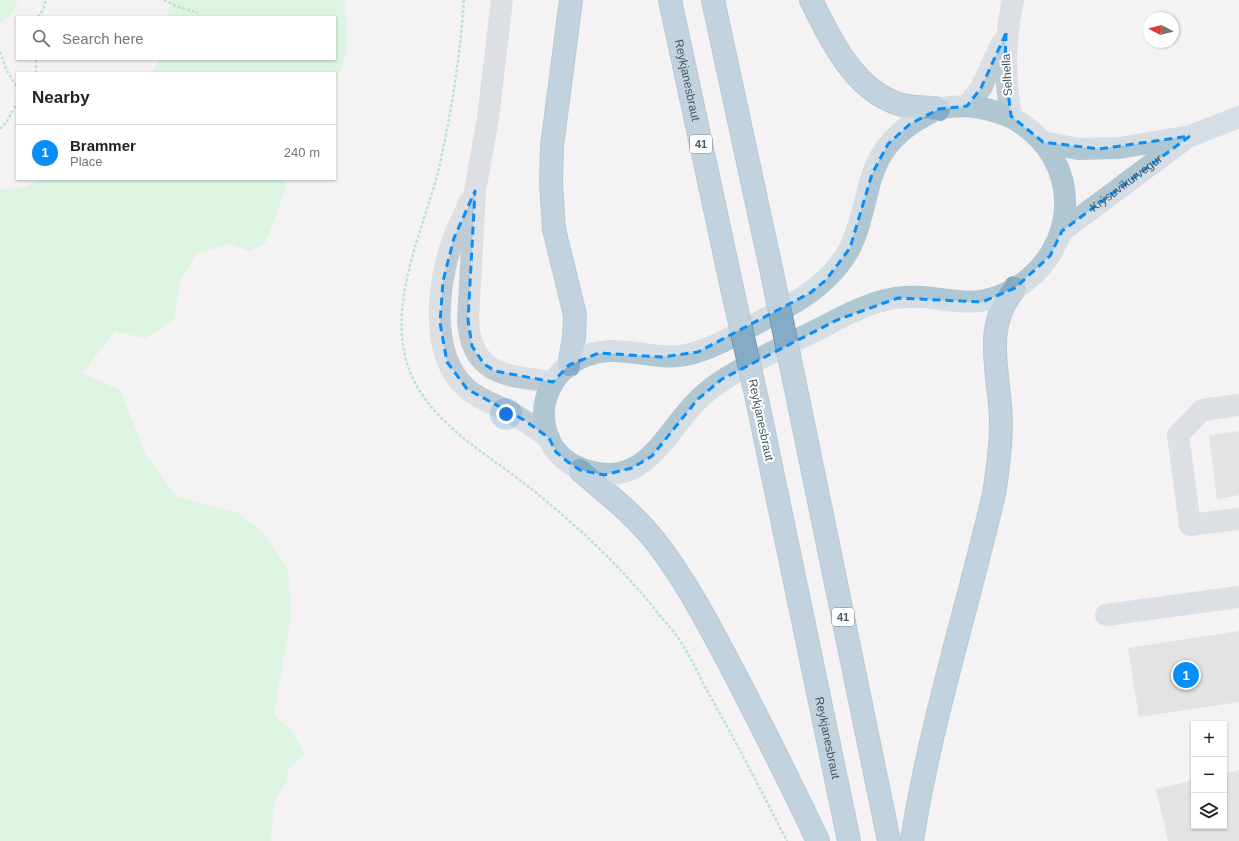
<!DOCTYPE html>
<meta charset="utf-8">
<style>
:root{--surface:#fff;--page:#f2f2f2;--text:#222;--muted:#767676;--line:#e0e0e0;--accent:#078ef9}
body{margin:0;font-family:Helvetica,sans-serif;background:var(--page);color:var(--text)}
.controls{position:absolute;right:12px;bottom:12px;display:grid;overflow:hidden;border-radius:0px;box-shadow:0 1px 3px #0004}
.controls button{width:36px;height:36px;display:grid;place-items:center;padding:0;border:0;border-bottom:1px solid var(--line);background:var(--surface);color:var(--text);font:20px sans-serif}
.compass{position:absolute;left:1143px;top:12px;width:36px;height:36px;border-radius:50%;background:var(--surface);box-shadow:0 1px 3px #0004;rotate:277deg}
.you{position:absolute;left:506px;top:414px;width:14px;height:14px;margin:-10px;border:3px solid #fff;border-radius:50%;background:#1a73e8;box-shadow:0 0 0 6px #1a73e833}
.badge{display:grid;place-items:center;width:26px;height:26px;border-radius:50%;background:var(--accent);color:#fff;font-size:13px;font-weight:700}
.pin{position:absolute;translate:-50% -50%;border:2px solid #fff;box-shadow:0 1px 4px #0006}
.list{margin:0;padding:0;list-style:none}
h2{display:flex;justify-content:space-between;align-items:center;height:52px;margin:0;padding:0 16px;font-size:17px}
h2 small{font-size:13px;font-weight:400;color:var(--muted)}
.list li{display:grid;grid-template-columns:26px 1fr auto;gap:12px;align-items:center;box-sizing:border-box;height:56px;padding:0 16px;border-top:1px solid var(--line)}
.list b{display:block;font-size:15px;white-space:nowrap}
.list p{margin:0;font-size:13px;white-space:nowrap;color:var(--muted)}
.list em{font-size:13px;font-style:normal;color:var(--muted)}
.icon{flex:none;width:22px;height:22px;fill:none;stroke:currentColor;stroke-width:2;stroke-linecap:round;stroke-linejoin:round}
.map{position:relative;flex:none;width:1239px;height:841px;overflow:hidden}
.search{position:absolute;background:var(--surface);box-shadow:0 1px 3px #0004;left:16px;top:16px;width:320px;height:44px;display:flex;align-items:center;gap:10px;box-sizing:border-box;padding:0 14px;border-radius:0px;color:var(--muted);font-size:15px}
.panel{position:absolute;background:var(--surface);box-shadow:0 1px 3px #0004;left:16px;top:72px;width:320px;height:108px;border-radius:0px}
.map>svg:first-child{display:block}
.green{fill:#bef5cc}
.building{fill:#ccd0d5}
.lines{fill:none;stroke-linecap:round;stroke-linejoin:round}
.highway-casing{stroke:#7097b1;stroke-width:24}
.path{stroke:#72d799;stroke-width:2.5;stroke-dasharray:3 2;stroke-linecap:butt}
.minor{stroke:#bfcbd3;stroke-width:22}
.major{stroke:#afc6d3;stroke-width:22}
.highway{stroke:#85acc5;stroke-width:22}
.highway-bridge-casing{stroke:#7097b1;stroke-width:24;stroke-linecap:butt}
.highway-bridge{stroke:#85acc5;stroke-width:22}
.marked{fill:none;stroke:#078ef9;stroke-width:3;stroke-dasharray:8 5;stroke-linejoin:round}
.labels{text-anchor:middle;stroke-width:4;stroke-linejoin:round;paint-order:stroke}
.shield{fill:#fff;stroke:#7e8b91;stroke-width:1}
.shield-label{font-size:11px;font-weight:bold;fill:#475962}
.street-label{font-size:12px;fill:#475962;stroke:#fff}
</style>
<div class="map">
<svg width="1239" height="841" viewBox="0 0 1239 841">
<rect width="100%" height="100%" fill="#f4f2f2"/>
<!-- green -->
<path class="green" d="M0 0H18L12 13 0 24Z
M173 0H344C347 27 352 56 335 80V73H152L159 59H335V17H168V12Z
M40 179H284L286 188 265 243 250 251 230 244 197 253 180 281 175 318 146 338 115 332 82 373 120 390 146 455 177 497 238 513 265 534 288 570 291 615 274 715 294 732 304 755 288 769 287 780 274 802 271 841H0V190L26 187Z"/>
<!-- building -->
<path class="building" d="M1239 431V495L1217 499 1209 435Z
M1239 631V702L1139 717 1128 648Z
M1239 770V841H1168L1156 789 1194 780V826H1224V774Z"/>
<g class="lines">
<defs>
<g id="highway">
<path id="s2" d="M670 0 732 288"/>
<path d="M713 0 772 273"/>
<path d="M811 0C830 39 854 90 899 104 911 108 926 107 939 109"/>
<path d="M569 365 574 338 575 315 554 229 551 182 552 146 571 0"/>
<path d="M797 394 889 841"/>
<path id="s3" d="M758 404 849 841"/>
<path d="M580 470C605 492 634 514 655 541 688 583 712 631 737 678 765 732 792 786 818 841"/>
<path d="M912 841C930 724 967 610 994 494 998 469 1001 445 1001 421 1000 373 981 329 1015 288"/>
</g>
</defs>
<!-- highway casing -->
<use href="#highway" class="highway-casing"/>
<!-- path -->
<path class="path" d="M164 0 179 7 198 13
M464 0C460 57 451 116 438 172 423 230 391 296 405 356 420 418 482 450 529 487 576 525 619 564 657 612 664 621 672 629 679 639 689 654 697 671 705 687 734 737 760 789 787 841
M38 17 43 10 46 0
M0 52 6 69 17 88
M36 73V59
M0 129 6 123 17 103"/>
<!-- minor -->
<path class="minor" d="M502 0 488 118 475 191 468 320C471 376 508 376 553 382
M967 106 981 88 1002 43
M1011 116C1004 72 1004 44 1013 0
M470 201C465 213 459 225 454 237 438 281 428 353 466 388 478 399 494 404 508 411 523 419 536 429 549 438
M1239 405 1202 410 1178 435 1190 525 1239 519
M1106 615 1239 597"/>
<!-- major -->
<g class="major">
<path d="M967 106C983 108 1000 111 1014 119 1084 159 1081 251 1012 290 967 315 939 291 895 298 870 302 845 315 823 327 798 339 772 352 748 365 729 376 711 386 696 402 666 432 646 485 593 472 579 469 566 463 557 452 545 438 541 416 546 399 554 370 579 353 609 351 635 350 660 360 686 355 714 349 738 333 763 320 796 303 830 284 849 250 861 227 864 201 872 176 881 147 900 129 926 115 930 113 934 110 939 109 947 106 958 107 967 106Z"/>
<path d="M1043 142 1078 149 1119 148 1190 136 1239 117"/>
<path id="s1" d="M1062 231 1188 137"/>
</g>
<!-- highway -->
<use href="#highway" class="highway"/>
<defs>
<path id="highway-bridge" d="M772 273 797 394
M732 288 758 404"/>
</defs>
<!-- highway-bridge casing -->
<use href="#highway-bridge" class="highway-bridge-casing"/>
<!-- highway-bridge -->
<use href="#highway-bridge" class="highway-bridge"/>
</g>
<!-- marked area -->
<path d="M0 0H1239V841H0ZM1006 33 1005 66 1011 116 1043 142 1099 149 1190 136 1062 231 1050 256 1015 288 982 302 898 298 837 320 722 379 697 400 652 456 632 468 604 475 580 470 568 462 556 452 549 438 524 420 467 389 447 362 440 323 443 281 454 238 475 191 468 320 472 346 484 364 495 371 553 382 569 365 599 353 662 357 698 352 810 293 826 280 850 248 872 174 888 144 910 124 939 109 967 106 981 88Z" fill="#f4f2f2" fill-opacity=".55" fill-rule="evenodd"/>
<path class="marked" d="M1006 33 1005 66 1011 116 1043 142 1099 149 1190 136 1062 231 1050 256 1015 288 982 302 898 298 837 320 722 379 697 400 652 456 632 468 604 475 580 470 568 462 556 452 549 438 524 420 467 389 447 362 440 323 443 281 454 238 475 191 468 320 472 346 484 364 495 371 553 382 569 365 599 353 662 357 698 352 810 293 826 280 850 248 872 174 888 144 910 124 939 109 967 106 981 88Z"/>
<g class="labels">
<!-- shield labels -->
<g class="shield">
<rect x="690" y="135" width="22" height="18" rx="3"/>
<rect x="832" y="608" width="22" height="18" rx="3"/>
</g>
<g class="shield-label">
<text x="701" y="148">41</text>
<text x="843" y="621">41</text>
</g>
<!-- street labels -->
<g class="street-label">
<text transform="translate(1007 75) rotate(-93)" y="4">Selhella</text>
<text dy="4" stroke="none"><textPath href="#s2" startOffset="82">Reykjanesbraut</textPath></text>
<text dy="4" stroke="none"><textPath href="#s1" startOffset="80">Krýsuvíkurvegur</textPath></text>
<text transform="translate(761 420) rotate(78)" y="4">Reykjanesbraut</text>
<text dy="4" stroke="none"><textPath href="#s3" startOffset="341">Reykjanesbraut</textPath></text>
</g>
</g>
</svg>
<div class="controls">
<button>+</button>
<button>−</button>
<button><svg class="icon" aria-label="layers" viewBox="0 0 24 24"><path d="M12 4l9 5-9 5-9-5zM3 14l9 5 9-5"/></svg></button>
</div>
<svg class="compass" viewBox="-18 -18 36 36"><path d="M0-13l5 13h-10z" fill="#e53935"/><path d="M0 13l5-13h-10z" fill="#767676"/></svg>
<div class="you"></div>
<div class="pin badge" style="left:1186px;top:675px">1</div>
<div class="search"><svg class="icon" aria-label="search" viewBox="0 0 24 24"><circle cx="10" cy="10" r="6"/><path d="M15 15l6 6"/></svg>Search here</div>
<section class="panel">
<h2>Nearby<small></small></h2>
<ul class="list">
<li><span class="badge">1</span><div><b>Brammer</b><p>Place</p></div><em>240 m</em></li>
</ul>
</section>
</div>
